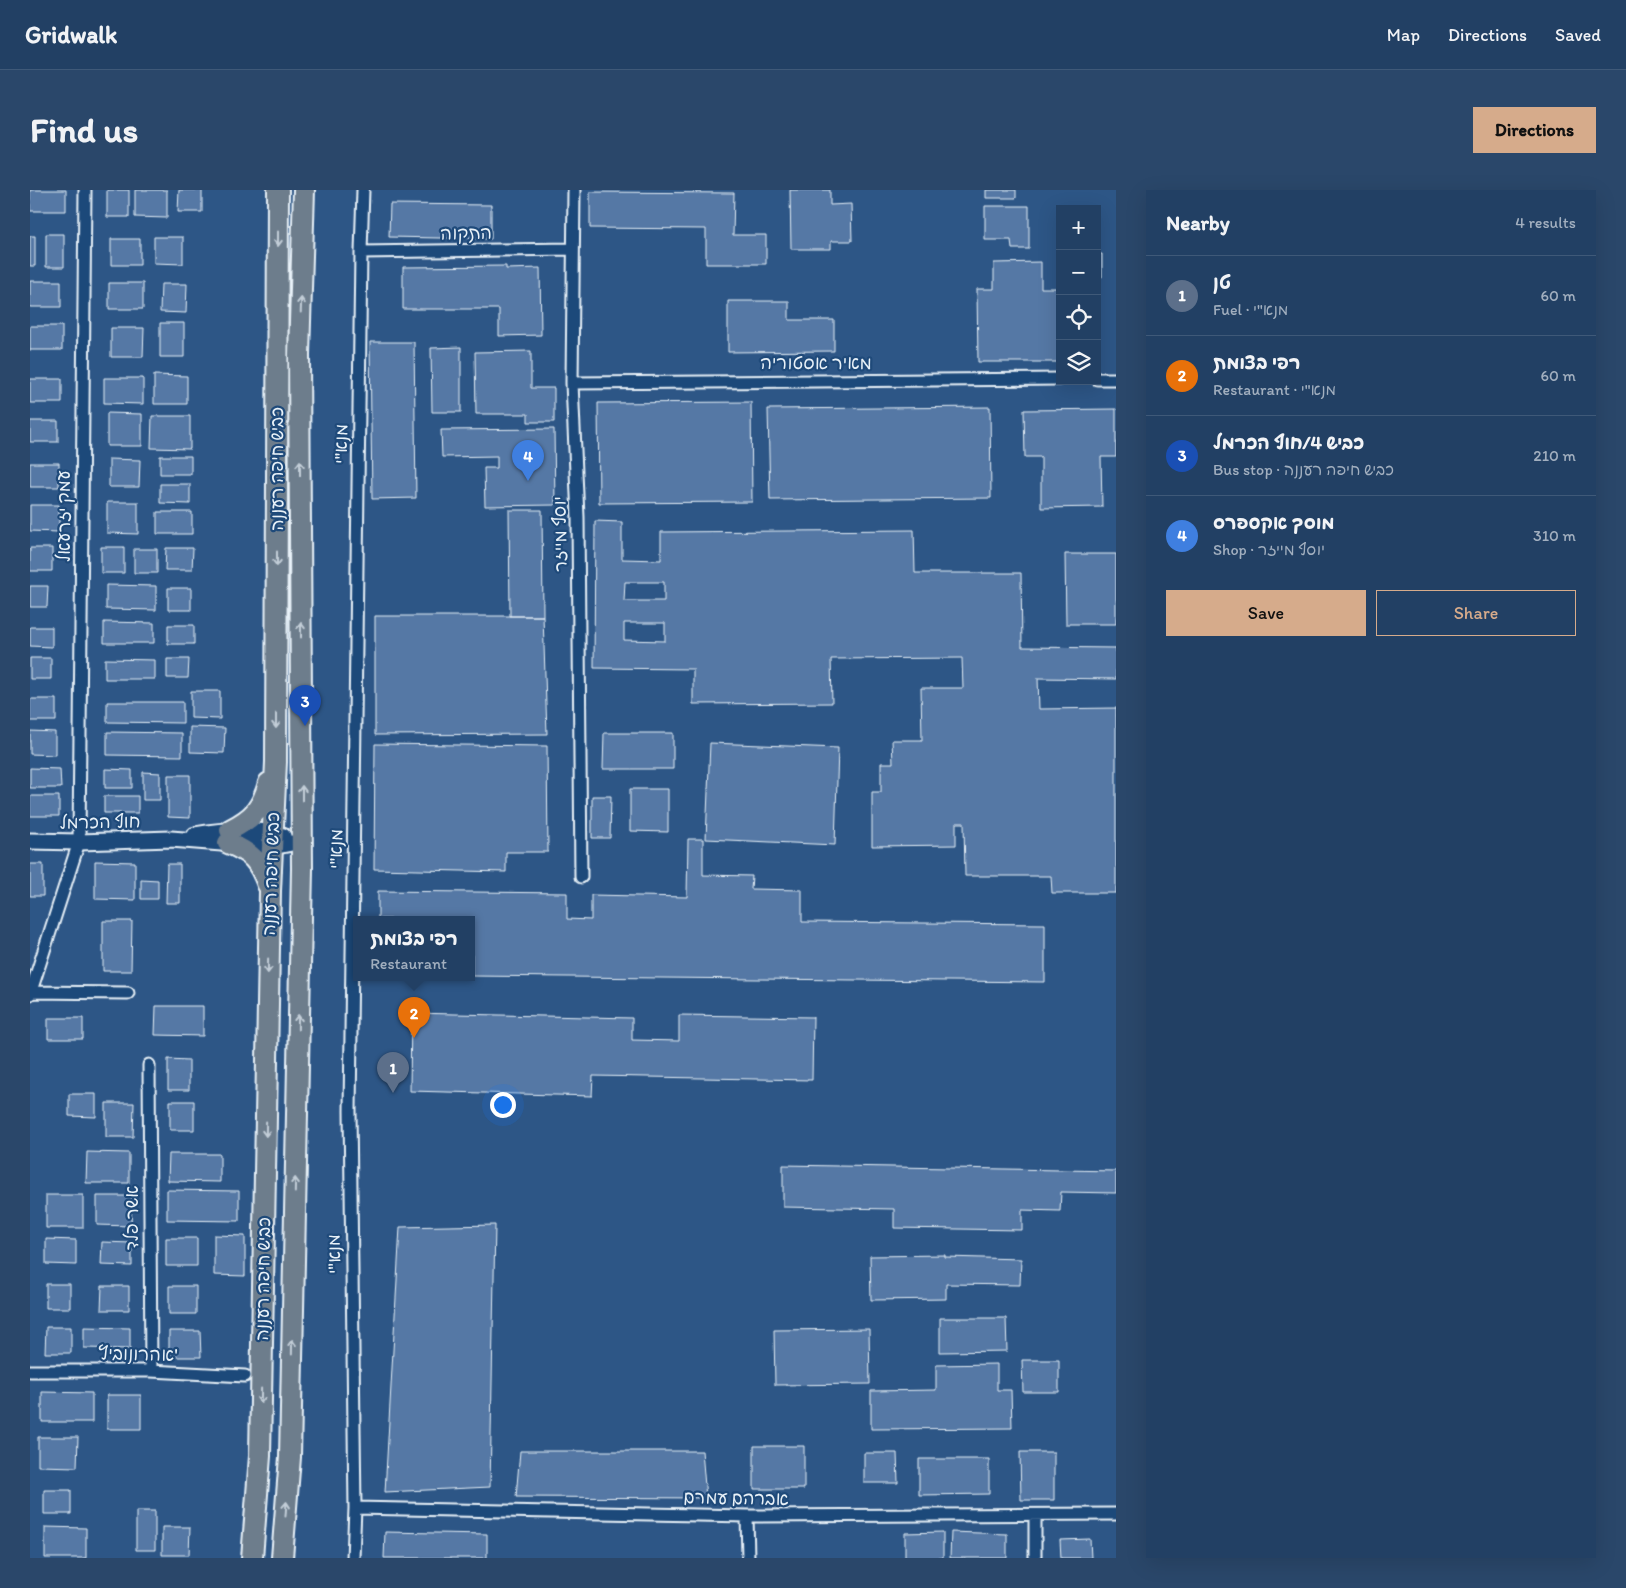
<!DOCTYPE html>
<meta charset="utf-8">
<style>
:root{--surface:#224064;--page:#2a476a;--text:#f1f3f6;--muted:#a2afbf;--line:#3f5978;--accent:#d6ab8b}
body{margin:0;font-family:Itim,"Playpen Sans Hebrew",sans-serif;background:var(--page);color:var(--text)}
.controls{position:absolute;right:15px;top:15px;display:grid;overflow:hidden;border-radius:0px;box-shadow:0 5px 20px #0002}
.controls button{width:45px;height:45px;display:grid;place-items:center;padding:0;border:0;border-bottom:1px solid var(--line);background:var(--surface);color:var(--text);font:25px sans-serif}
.you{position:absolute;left:472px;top:914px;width:18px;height:18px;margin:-12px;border:4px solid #fff;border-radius:50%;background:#1a73e8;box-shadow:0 0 0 8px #1a73e833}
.badge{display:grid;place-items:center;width:32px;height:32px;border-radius:50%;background:var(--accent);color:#fff;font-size:16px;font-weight:700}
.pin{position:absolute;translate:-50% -41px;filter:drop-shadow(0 1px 2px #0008)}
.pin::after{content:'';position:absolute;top:26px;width:18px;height:15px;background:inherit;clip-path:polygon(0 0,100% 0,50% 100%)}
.popup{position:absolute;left:323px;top:726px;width:122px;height:65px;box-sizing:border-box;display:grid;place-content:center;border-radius:0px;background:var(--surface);filter:drop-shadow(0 1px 4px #0005);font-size:16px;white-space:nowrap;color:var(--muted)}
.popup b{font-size:19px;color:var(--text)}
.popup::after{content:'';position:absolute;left:50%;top:100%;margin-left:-10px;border:10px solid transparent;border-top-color:var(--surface)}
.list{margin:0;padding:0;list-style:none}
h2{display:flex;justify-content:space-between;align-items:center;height:65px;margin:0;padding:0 20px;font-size:21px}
h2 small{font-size:16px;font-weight:400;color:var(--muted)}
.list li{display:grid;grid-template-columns:32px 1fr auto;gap:15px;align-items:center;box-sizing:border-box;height:80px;padding:0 20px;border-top:1px solid var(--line)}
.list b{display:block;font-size:19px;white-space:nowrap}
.list p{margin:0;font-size:16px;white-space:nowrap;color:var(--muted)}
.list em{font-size:16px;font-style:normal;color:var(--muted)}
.actions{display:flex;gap:10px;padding:15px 20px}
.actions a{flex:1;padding:11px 0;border:1px solid var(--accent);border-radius:0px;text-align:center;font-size:18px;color:var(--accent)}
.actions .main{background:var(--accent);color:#111}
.icon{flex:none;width:28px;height:28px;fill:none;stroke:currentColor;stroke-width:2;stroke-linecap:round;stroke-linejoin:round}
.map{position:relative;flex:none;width:1086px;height:1368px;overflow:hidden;border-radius:0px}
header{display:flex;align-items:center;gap:30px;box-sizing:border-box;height:70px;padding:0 25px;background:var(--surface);border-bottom:1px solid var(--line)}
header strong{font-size:24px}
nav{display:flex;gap:28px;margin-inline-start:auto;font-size:18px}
.intro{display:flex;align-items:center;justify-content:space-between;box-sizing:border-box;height:120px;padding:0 30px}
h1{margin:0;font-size:35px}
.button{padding:12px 22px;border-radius:0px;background:var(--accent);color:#111;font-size:18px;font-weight:700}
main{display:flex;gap:30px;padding:0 30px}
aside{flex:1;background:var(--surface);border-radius:0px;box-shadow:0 5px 20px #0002}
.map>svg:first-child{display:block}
.building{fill:#5478a5;stroke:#e8f1f8;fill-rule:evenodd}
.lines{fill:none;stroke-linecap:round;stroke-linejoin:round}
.street-casing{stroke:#e8f1f8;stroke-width:15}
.secondary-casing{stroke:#e8f1f8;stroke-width:19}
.highway-casing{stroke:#e8f1f8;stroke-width:24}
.street{stroke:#1f4a7a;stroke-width:11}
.secondary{stroke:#1f4a7a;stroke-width:15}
.highway{stroke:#6d7d8c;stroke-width:20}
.oneway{stroke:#c3ced8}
.labels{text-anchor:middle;stroke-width:4.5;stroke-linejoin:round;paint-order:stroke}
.street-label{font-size:18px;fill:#e8f1f8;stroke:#1f4a7a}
</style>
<header>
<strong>Gridwalk</strong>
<nav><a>Map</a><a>Directions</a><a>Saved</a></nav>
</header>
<div class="intro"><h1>Find us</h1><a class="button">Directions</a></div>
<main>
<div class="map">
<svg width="1086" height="1368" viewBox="0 0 1086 1368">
<rect width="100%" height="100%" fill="#2d5686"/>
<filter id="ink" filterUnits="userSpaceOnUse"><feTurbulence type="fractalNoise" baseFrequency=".02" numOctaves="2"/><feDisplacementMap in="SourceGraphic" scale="10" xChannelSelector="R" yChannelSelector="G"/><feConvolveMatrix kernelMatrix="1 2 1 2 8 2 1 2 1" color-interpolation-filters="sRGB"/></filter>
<g filter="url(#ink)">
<!-- building -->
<path class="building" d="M0 0H36V21H0Z
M77 0H99V27H77Z
M105 0H137V28L105 27Z
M149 0H172V22H148Z
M760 0H800V15L821 14 822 51H801V59H761Z
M956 0H986V8H956Z
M560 2 704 3 703 45H736V74H676V39L560 38Z
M360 14 461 15V49L359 47Z
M955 16H999V59H982L981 50H955Z
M16 44H34V77H16Z
M0 46H5V76H0Z
M124 47H153V74L124 73Z
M81 49H110V75H81Z
M1067 64H1072V87H1067Z
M1011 72V98H1030V172H948L947 99H964V73Z
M476 76V79L510 78 511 145 469 146V119H373V77Z
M0 91H31V117H0Z
M79 93H113V119H79Z
M131 94H157L156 123 130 122Z
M698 111H759V130H804V161L698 162Z
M130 133H154V167H130Z
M0 136H32V160H0Z
M81 138H114L113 167H81Z
M340 152H384L386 308 342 309Z
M431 157V222H402L401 158Z
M501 161V198H524V232H498V224H446L445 162Z
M124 185 157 186V214H124Z
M74 188H113V214L74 213Z
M0 189H32V213H0Z
M721 212 722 312 569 313 568 213Z
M960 217 961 308 740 310 738 219Z
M1086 219V267H1071L1072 317 1011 318V267H995L994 220Z
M77 223 112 224V256H77Z
M122 226H160V259L121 258Z
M0 231H28V252H0Z
M524 239 525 315 455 316 454 278H467V266L412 267 411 240Z
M130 266H161V284H130Z
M79 269 110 270 109 297H79Z
M0 273H29V297H0Z
M130 294H160V314L130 313Z
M77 312H108V344L77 343Z
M0 315H29V342L0 341Z
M479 320H512L513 426H480Z
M127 322H162V344H127Z
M565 331 592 332V369L631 370V342L884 340 885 383H991L992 457 1086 458V489L1008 488 1009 519 1086 518V703H1022L1021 686H935L934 633H926V655L842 656V602H851V573H863L862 550H892L891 498H933L932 468 801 469 802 513 663 514V479L564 478ZM595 392H634V411H594ZM594 433H635V451L594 450Z
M71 357H94V383H71Z
M0 358H22V381H0Z
M136 358H163L162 380H135Z
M104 359H127V383H104Z
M1035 364H1086V434H1036Z
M76 395 126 396V420L76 419Z
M0 396H18L17 417H0Z
M138 398H161V420H138Z
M345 426H513L517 544 345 545Z
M74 432 124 433V453H74Z
M138 435H164V454H138Z
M0 437H22V457L0 456Z
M0 468H21V489H0Z
M75 469 125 470V489H75Z
M137 469H159L158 488H137Z
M161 501H190V529L161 528Z
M0 509H26V531H0Z
M77 512H153V533L77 532Z
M160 537 195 538 194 563 160 562Z
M0 541 25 542V565L0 564Z
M77 542 152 543V566L77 565Z
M574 543H643V579H573Z
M680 553 808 558 805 655 676 649Z
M345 554 517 556 518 662H476V682L344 679Z
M0 578 30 579 31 598H0Z
M75 579 102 580V598H75Z
M113 582 130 583V610H113Z
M138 585H160V628L138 627Z
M600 599H638V642L600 641Z
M0 606H29V626H0Z
M74 606H108V623H74Z
M562 606H581L580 648H562Z
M658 649H673V685L722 686 721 699 772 700V732L1015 734V792L442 786V729H348V701L537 703V729L561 730V705L657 707Z
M65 671 105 672V710L65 709Z
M0 674H13V706H0Z
M137 674H150V713H136Z
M111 689 128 690V709H111Z
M73 731H102L101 781H73Z
M126 816H173V846L125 845Z
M381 823 602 828V850L649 851V825L783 827 782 890 563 886 562 906 380 901Z
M18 828H53V849H18Z
M138 869 159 870V900H138Z
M39 904H66V927L39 926Z
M140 911H164V940H140Z
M76 913H104L103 947H76Z
M57 962 99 963V993H56Z
M139 964H190V992L138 991Z
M753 975 1086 981V1003L1031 1002 1030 1021 992 1020V1040L864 1038V1019L753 1017Z
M137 1000 209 1001V1031L137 1030Z
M16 1005H53V1038H16Z
M67 1006H102L101 1036 67 1035Z
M465 1035 460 1297 355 1302 370 1037Z
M184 1045 215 1046V1086L184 1085Z
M136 1048H167V1076H136Z
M16 1049 46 1050V1075L16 1074Z
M72 1052 102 1053V1076L71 1075Z
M915 1065V1067L991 1069 990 1095 916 1094V1109L841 1110 840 1066Z
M16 1094H40V1118H16Z
M72 1096H99V1120H71Z
M139 1096H166V1124H139Z
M910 1128H976L977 1161 910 1162Z
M16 1137H41V1163H15Z
M54 1137 100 1138V1159L54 1158Z
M839 1139 840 1194 745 1195 744 1140Z
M139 1141H170L171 1167H139Z
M992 1170H1029V1202H993Z
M967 1174V1200H981L982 1238 841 1239V1201L906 1200V1175Z
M12 1202 62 1203V1232H12Z
M77 1205H111V1239H77Z
M8 1247H48L47 1277 8 1276Z
M724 1256H774V1299H724Z
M490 1261H672L676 1308 486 1307Z
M990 1262H1024V1310H991Z
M834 1263H867L868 1293H834Z
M889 1269H959V1304L889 1305Z
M14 1300H41V1324H14Z
M106 1321H125V1360H106Z
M15 1337 56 1338V1368H15Z
M132 1337H160L159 1365H132Z
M355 1342 457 1344V1368H354Z
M913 1342V1368H875V1343Z
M921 1342 977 1344V1368H920Z
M1060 1349 1061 1368H1031L1030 1350Z"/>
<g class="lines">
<defs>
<path id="street" d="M544 0 542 193 548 327 551 687
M331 62 542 59
M1067 189H1086
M542 193 1030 189
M0 802 98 803
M0 804 49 652 55 0
M119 875 121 1181
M0 1181H121L215 1186
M325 1318 717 1326 1086 1324
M1005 1325V1368
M717 1326 718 1368
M323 1368 325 1318 320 921 331 62 333 0"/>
<path id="secondary" d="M165 645C194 640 224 637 253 646
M0 651 49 652 141 649 242 657 272 651"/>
<path id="highway" d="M200 640C224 628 232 618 239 593
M198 653C222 663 229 670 238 695
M222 1368 230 1266 240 701 246 572 248 0
M252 1368 260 1267 272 679 269 165 274 0"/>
</defs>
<!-- street casing -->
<use href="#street" class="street-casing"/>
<!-- secondary casing -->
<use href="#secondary" class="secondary-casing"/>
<!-- highway casing -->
<use href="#highway" class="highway-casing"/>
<!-- street -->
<use href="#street" class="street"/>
<!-- secondary -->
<use href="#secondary" class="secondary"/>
<!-- highway -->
<use href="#highway" class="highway"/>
</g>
<!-- one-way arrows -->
<defs><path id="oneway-shaft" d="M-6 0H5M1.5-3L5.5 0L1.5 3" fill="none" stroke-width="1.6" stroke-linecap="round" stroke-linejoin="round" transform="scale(1.25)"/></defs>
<g class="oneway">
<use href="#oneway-shaft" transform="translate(248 49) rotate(90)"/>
<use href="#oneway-shaft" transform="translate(271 115) rotate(-88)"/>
<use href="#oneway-shaft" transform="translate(270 278) rotate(-90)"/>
<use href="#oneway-shaft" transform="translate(247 369) rotate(90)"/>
<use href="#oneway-shaft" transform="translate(271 440) rotate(-90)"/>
<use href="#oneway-shaft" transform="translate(246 531) rotate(90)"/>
<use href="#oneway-shaft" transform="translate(272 603) rotate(-90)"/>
<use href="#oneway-shaft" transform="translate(238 776) rotate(91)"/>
<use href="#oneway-shaft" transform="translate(268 832) rotate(-89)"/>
<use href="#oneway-shaft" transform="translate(236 939) rotate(91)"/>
<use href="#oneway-shaft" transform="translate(265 995) rotate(-89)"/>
<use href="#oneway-shaft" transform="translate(262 1157) rotate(-89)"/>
<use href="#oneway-shaft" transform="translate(231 1206) rotate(91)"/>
<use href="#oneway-shaft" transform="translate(256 1319) rotate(-86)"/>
</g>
</g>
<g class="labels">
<!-- street labels -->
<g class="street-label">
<text transform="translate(436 43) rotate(-1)" y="6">התקוה</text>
<text x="786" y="179">מאיר אסטוריה</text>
<text transform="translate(311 254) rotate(-89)" y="6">מנא"י</text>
<text transform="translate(247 279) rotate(-90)" y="6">כביש חיפה רעננה</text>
<text transform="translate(34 326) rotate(-90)" y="6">עמק יזרעאל</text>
<text transform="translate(530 344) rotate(-91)" y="6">יוסף מייזר</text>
<text transform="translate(70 632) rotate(-1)" y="6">חוף הכרמל</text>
<text transform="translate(306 659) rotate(-89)" y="6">מנא"י</text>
<text transform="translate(241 684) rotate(-88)" y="6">כביש חיפה רעננה</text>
<text transform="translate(102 1028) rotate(-90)" y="6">אשר פלד</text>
<text transform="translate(304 1064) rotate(-91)" y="6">מנא"י</text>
<text transform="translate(233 1089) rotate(-89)" y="6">כביש חיפה רעננה</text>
<text transform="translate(108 1164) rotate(1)" y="6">אהרונוביץ'</text>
<text transform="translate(706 1308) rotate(1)" y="6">אברהם עמרם</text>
</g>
</g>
</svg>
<div class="controls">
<button>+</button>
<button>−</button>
<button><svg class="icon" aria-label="locate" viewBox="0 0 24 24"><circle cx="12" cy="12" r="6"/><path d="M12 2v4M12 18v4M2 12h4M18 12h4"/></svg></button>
<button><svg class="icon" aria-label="layers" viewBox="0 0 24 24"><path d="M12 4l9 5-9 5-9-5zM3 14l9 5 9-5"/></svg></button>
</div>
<div class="you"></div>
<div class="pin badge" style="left:363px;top:903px;background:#5c6f8a">1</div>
<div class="pin badge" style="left:384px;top:848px;background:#e8710a">2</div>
<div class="popup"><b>רפי בצומת</b>Restaurant</div>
<div class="pin badge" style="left:275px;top:536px;background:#1a4fb4">3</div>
<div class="pin badge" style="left:498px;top:291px;background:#3f7fe0">4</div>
</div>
<aside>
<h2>Nearby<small>4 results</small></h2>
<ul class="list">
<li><span class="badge" style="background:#5c6f8a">1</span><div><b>טן</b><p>Fuel · מנא&quot;י</p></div><em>60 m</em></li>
<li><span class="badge" style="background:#e8710a">2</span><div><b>רפי בצומת</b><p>Restaurant · מנא&quot;י</p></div><em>60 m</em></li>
<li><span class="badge" style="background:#1a4fb4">3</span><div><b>כביש 4/חוף הכרמל</b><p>Bus stop · כביש חיפה רעננה</p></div><em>210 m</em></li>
<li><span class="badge" style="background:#3f7fe0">4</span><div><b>מוסך אקספרס</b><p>Shop · יוסף מייזר</p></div><em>310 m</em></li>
</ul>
<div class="actions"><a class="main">Save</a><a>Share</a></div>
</aside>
</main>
